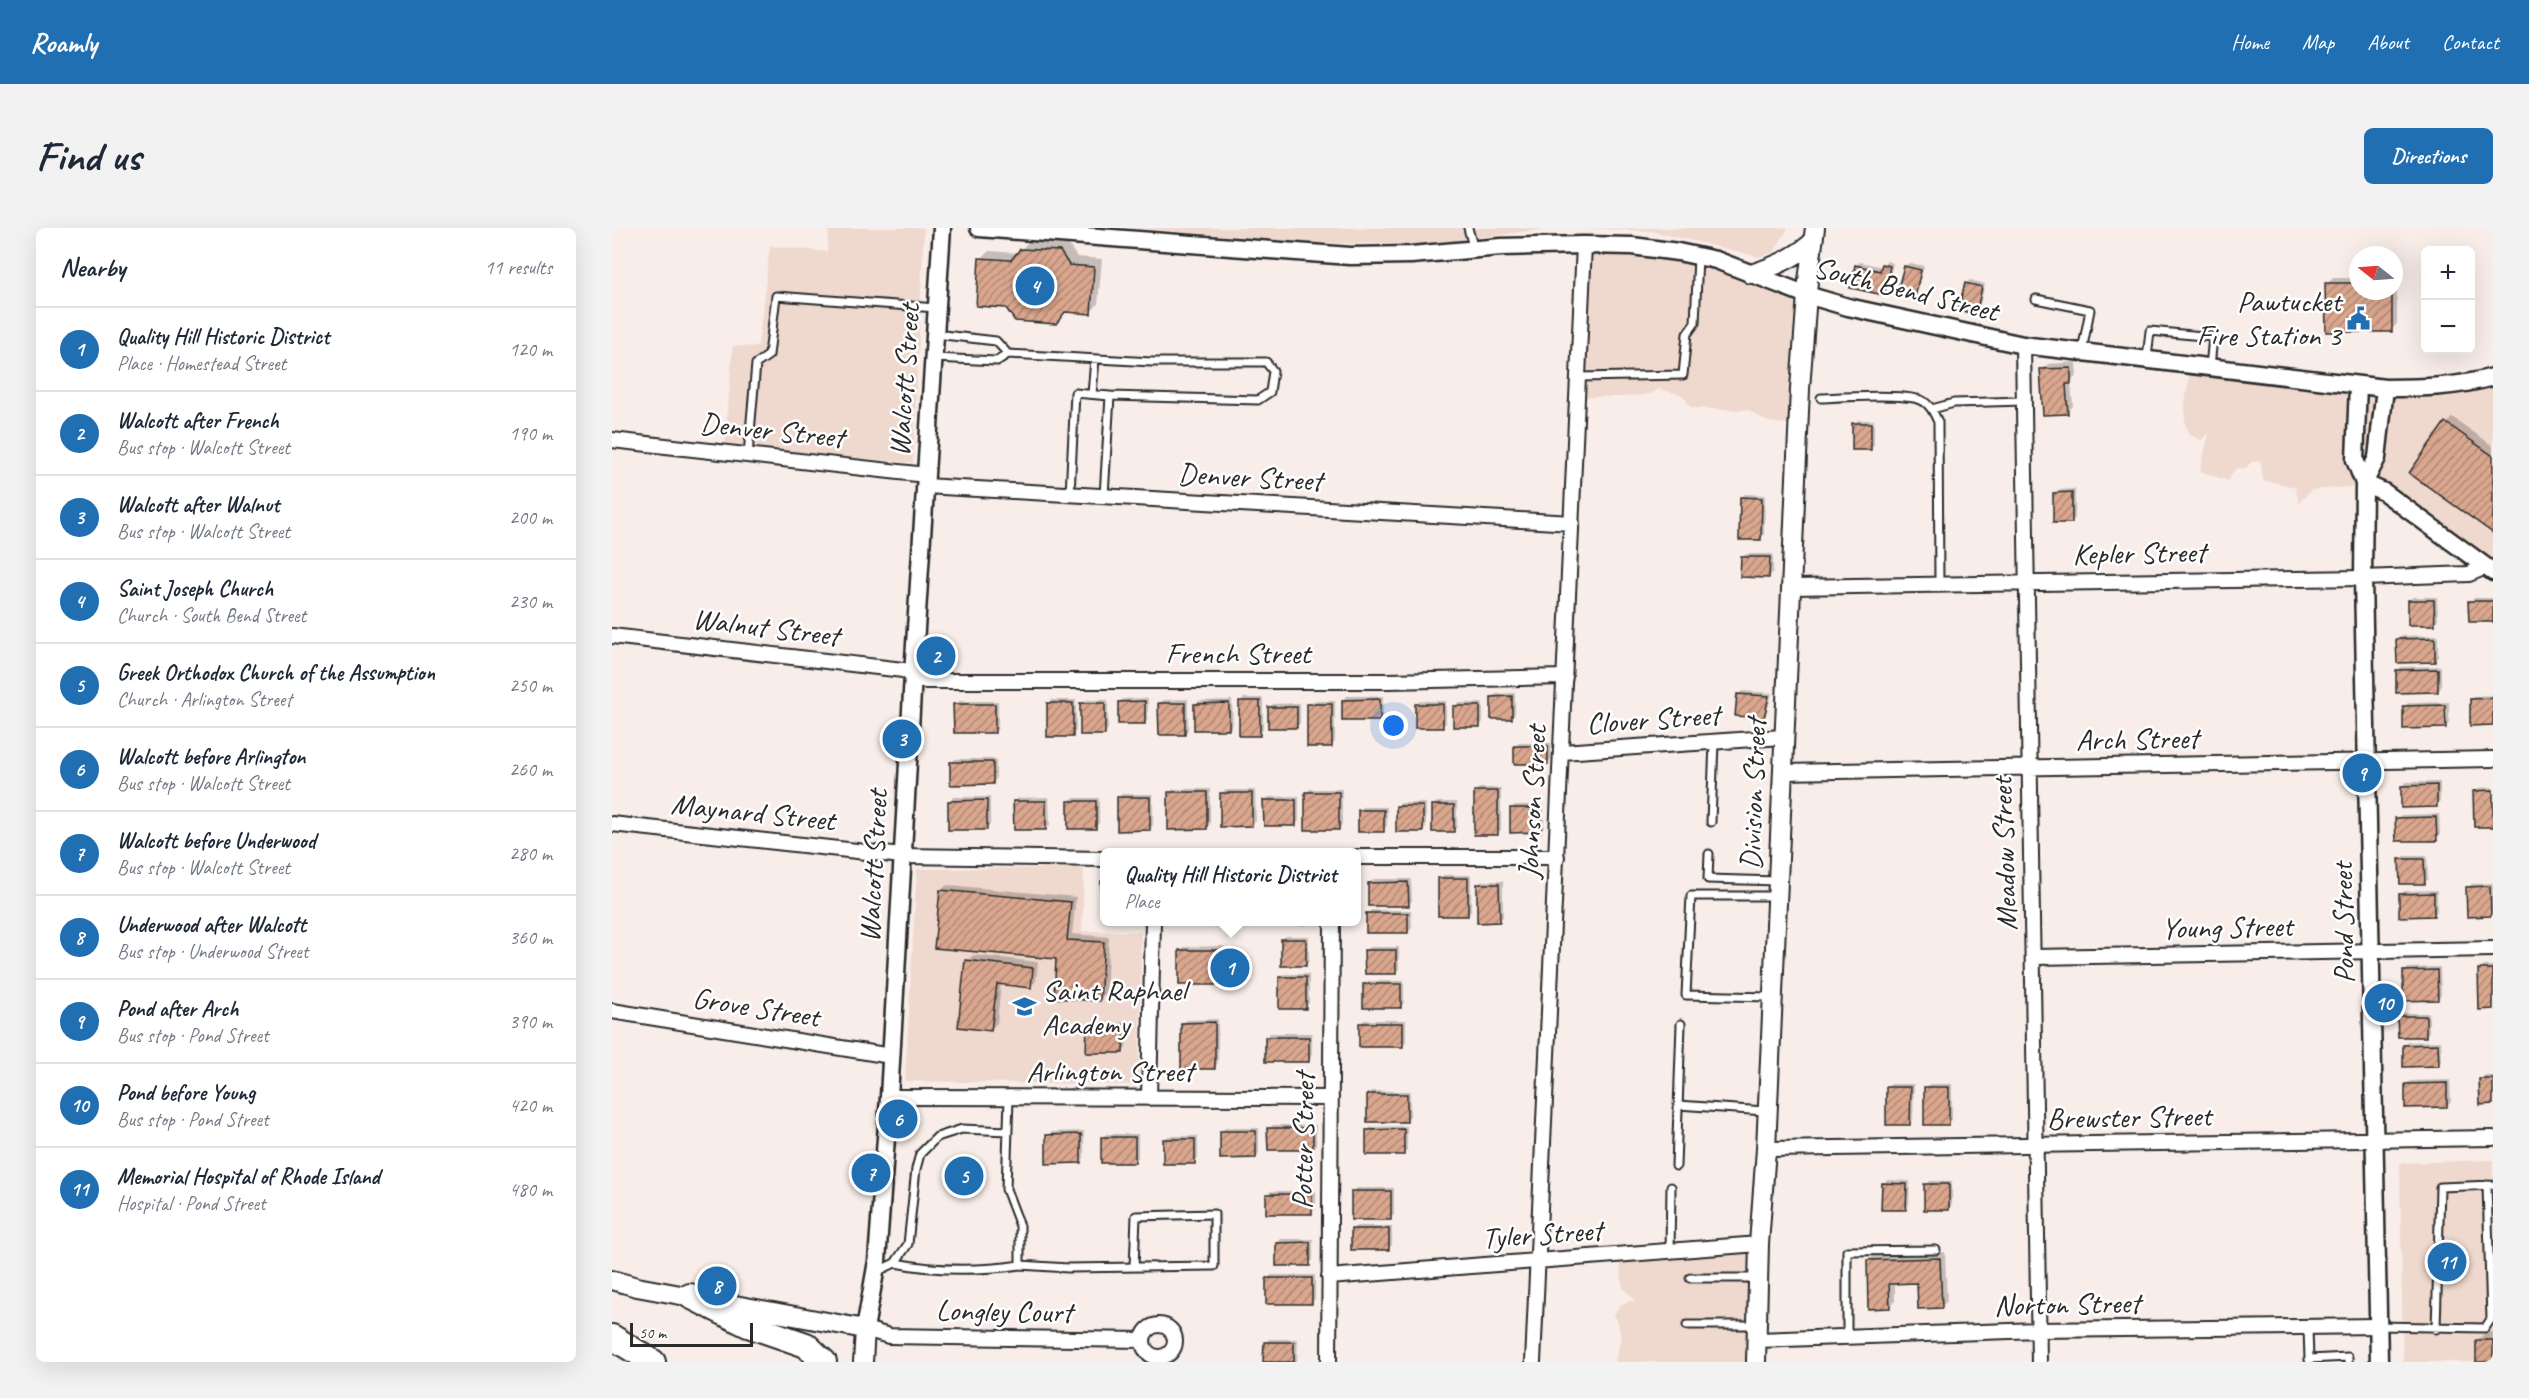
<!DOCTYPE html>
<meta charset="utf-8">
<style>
:root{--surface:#fff;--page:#f2f2f3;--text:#1f2937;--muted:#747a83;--line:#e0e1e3;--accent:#1f6fb2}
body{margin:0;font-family:Caveat,sans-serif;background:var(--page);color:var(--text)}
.controls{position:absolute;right:18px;top:18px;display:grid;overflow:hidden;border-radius:9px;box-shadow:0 6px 24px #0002}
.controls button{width:54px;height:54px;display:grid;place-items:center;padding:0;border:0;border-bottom:2px solid var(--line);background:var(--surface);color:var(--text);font:30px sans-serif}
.compass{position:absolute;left:1737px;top:18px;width:54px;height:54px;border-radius:50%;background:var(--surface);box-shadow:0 6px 24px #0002;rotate:287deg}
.scale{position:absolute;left:18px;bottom:15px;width:123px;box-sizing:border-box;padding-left:6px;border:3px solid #2b2b2b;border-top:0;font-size:16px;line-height:21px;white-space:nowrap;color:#2b2b2b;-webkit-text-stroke:4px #fff;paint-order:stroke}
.you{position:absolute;left:782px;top:498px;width:21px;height:21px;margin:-15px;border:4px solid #fff;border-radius:50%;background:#1a73e8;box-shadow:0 0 0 9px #1a73e833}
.badge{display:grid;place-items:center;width:39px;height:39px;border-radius:50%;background:var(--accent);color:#fff;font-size:20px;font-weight:700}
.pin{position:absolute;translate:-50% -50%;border:3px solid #fff;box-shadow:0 2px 6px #0006}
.popup{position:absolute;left:488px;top:620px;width:261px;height:78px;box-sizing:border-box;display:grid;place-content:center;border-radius:9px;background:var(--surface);filter:drop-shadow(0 2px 4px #0005);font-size:20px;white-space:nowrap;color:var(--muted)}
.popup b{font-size:22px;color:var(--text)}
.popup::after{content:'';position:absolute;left:50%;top:100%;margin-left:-12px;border:12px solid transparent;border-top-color:var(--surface)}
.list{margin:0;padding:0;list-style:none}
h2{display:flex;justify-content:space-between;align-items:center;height:78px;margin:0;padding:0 24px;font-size:26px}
h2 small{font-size:20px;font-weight:400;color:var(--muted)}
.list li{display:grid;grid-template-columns:39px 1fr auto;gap:18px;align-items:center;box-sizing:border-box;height:84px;padding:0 24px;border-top:2px solid var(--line)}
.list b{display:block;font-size:22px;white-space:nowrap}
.list p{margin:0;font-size:20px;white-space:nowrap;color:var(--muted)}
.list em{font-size:20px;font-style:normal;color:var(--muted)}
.map{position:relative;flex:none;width:1881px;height:1134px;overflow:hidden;border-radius:9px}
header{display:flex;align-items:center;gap:36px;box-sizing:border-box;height:84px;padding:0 30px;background:var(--accent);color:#fff}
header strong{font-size:28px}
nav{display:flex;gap:33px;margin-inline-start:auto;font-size:21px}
.intro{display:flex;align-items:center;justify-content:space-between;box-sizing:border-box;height:144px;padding:0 36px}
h1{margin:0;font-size:42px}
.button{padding:15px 27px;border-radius:9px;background:var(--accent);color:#fff;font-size:21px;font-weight:700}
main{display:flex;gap:36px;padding:0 36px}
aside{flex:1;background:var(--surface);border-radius:9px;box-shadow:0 6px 24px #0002}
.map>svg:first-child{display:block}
.built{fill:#efd8cd}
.shadow{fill:#0003}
.building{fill:url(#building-hatch);stroke:#2b2b2b;stroke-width:1.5}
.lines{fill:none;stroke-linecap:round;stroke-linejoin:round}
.service-casing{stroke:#2b2b2b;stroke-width:11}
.minor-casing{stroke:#2b2b2b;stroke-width:18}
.tertiary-casing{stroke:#2b2b2b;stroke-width:21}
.secondary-casing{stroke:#2b2b2b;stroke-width:22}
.motorway-casing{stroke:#2b2b2b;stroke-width:28}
.service{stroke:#fff;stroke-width:7}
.minor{stroke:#fff;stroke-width:14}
.tertiary{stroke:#fff;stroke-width:16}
.secondary{stroke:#fff;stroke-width:18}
.motorway{stroke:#fff;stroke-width:24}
.labels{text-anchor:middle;stroke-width:5;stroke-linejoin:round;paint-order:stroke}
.street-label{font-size:30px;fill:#2b2b2b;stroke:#fff}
.poi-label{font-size:30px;fill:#2b2b2b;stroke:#fff;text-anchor:end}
</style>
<header>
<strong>Roamly</strong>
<nav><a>Home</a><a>Map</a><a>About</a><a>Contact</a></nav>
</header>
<div class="intro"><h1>Find us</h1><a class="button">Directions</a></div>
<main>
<aside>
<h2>Nearby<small>11 results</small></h2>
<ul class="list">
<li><span class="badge">1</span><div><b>Quality Hill Historic District</b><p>Place · Homestead Street</p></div><em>120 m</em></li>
<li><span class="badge">2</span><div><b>Walcott after French</b><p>Bus stop · Walcott Street</p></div><em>190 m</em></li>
<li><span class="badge">3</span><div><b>Walcott after Walnut</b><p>Bus stop · Walcott Street</p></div><em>200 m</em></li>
<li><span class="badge">4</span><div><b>Saint Joseph Church</b><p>Church · South Bend Street</p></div><em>230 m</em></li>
<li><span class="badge">5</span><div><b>Greek Orthodox Church of the Assumption</b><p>Church · Arlington Street</p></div><em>250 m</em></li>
<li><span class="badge">6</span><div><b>Walcott before Arlington</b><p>Bus stop · Walcott Street</p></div><em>260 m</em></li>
<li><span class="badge">7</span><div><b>Walcott before Underwood</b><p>Bus stop · Walcott Street</p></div><em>280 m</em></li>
<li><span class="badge">8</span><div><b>Underwood after Walcott</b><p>Bus stop · Underwood Street</p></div><em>360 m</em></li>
<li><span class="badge">9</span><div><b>Pond after Arch</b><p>Bus stop · Pond Street</p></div><em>390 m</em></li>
<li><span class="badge">10</span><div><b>Pond before Young</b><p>Bus stop · Pond Street</p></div><em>420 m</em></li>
<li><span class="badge">11</span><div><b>Memorial Hospital of Rhode Island</b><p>Hospital · Pond Street</p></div><em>480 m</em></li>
</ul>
</aside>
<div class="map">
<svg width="1881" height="1134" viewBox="0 0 1881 1134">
<defs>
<pattern id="building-hatch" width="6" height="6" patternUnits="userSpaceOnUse" patternTransform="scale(1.5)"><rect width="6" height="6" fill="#daa78e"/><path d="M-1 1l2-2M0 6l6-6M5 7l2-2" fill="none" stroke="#b18874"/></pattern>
</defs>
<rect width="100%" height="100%" fill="#f8ede8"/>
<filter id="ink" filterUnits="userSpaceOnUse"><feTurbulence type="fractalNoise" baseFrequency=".0167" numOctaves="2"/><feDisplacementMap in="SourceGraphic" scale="12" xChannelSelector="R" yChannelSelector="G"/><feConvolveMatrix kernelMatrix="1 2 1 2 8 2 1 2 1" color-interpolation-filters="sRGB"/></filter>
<g filter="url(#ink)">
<!-- built -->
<path class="built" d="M217 0H312L301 235 113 217 121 118 146 119 158 18 215 24Z
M526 0H940L814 16 702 15Z
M975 0H1176L1162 24 1148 29 1039 3Z
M975 18 1071 25 1203 67 1194 198 1156 194 1136 182 1079 180 1071 167 1047 161 1038 166 1009 169H972L970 160Z
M1579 139 1749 158 1881 149V338L1773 253 1757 252 1749 258 1699 262 1687 275 1683 259 1651 252 1649 233 1639 234 1633 241 1624 240 1616 253 1588 243 1597 205 1589 212 1578 207 1573 195V174Z
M472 640 470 703 529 704 527 857 293 853 305 641Z
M1881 932V1134H1791L1788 935Z
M1153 1011 1150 1134H1003L1009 1110 1006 1094 1002 1086 1009 1076 1023 1072 1011 1060 1006 1024Z"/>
<!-- shadow -->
<path class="shadow" d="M417 13 456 16 465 29 490 31 486 76 478 85 454 83 443 95 369 31 377 23 406 25Z
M1275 33 1281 35 1275 62 1272 65 1244 38 1248 34 1271 39Z
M1297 35 1312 38 1306 63 1303 67 1293 38Z
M1782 49H1785V96L1779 102 1715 56 1721 50H1746V63H1782Z
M1358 52 1373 56 1367 81 1363 84 1354 56Z
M1464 134 1465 148 1459 153 1461 178 1455 184 1430 142 1436 136Z
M1840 189 1881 218V303L1799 245Z
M1246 192H1262V217L1258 221 1242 195Z
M1463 261V290L1460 293 1442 265 1446 262Z
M1133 266 1153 267 1152 307 1148 311 1129 270Z
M1134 326H1161V344L1157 348 1130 330Z
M1801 369H1825L1826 392 1822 395 1797 373Z
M1862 370H1881V392L1858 374Z
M1826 407V429L1822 432 1786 411 1790 408Z
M1829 438V459L1826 463 1785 443 1789 439Z
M1130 463 1160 465 1155 484 1152 488 1126 467Z
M903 465V486L899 490 880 469 884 466Z
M1881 467V496L1859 471 1863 468Z
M735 468H771V488L767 491 732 472Z
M536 470V491L532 495 507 474 511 471Z
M632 470H651V502L647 506 628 474Z
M576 471V502L572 506 548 475 552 472Z
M440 472H464V503L460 507 437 476Z
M474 472H496V501L493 505 470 476Z
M620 472 621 497 617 501 583 476 587 473Z
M347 473H386V500L382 504 343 477Z
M701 473H723V514L719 518 697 477Z
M808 473H834V495L830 498 804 477Z
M1837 474V495L1833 499 1792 479 1796 475Z
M688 475V495L684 499 657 479 661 476Z
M846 475H871V494L868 497 842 478Z
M907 515H939V531L935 535 904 518Z
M343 531H384V551L381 555 340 535Z
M1794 554H1828V573L1824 577 1790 558Z
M1881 559V597L1863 564 1866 560Z
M867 560H889V602L885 605 863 564Z
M561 561H598V596L594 600 558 565Z
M698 561H730V597L727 600 694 565Z
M613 562H643L644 593 640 597 610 565Z
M510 566H541V597L537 601 506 570Z
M687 568V593L683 597 653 572 657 569Z
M341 569H378V597L374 600 338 573Z
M437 569 438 597 434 600 403 573 407 570Z
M461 570H487V595L483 599 457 573Z
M825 574H845V599L841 603 821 578Z
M789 575H814V599L810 603 785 579Z
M903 577H932V599L929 603 899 581Z
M751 579H775V598L771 602 748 583Z
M1827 586 1828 607 1824 611 1785 590 1789 587Z
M1792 628H1815L1816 651 1812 654 1789 632Z
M831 647H859V683L856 687 827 651Z
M762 651H799L800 673 796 676 758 655Z
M870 653H891V689L887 693 866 657Z
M1881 655V684L1878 687 1856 659 1860 656Z
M335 657 464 669 460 706 497 709 494 765 488 771 446 730 329 662Z
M1825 662V683L1822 687 1789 667 1792 663Z
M759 682H799L800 700 796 704 756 686Z
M674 708H697V733L694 737 670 712Z
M612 718 613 752 609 756 569 722 572 719Z
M758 719H787V741L783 744 754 723Z
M361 727 426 734 424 753 418 759 389 755 385 795 379 801 355 733Z
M1872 738H1881V780L1868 742Z
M1828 739 1829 767 1825 771 1792 744 1796 740Z
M672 746H697V775L693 779 668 750Z
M756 753H792V775L788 778 753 757Z
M1791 785H1817V804L1814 807 1787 789Z
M606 791V835L602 839 571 795 575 792Z
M752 792H794V814L790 818 748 796Z
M480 794 515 795 514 820 510 824 477 798Z
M658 805H700V829L697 832 655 809Z
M1829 813 1830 833 1826 837 1792 818 1796 814Z
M1872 848H1881V875L1869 852Z
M1838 852 1839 874 1835 878 1794 857 1798 853Z
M1279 856H1302L1301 892 1298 896 1275 860Z
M1318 856H1340V892L1336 895 1314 859Z
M760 863H798V888L794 892 757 867Z
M661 897H704V917L700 920 657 901Z
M795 898V922L791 926 756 902 759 899Z
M613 900H647V925L644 929 609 904Z
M472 903V930L468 934 436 907 440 904Z
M494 906H526V930L522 933 490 910Z
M556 908H586V930L582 934 553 912Z
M1275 952 1298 953 1297 977 1294 981 1271 956Z
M1318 953H1340V977L1336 981 1314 956Z
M745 960H782V987L778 990 741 964Z
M659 963H704V980L700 984 655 967Z
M744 998H780V1017L776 1020 740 1002Z
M669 1011H701V1032L697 1036 665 1015Z
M1333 1024 1335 1073 1329 1079 1306 1054 1283 1055V1073L1277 1079 1256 1033 1262 1027Z
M659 1047H703V1071L699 1075 656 1051Z
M1874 1104H1881V1134H1865L1866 1112Z
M657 1111H686L685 1134H662L653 1115Z"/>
<!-- building -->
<path class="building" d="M408 21 448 23 457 37 482 39 479 86 453 84 444 96 403 93 394 80 364 78 367 30 399 32Z
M1270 36 1278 38 1272 67 1238 60 1243 37 1268 43Z
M1292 38 1309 42 1303 69 1285 64Z
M1353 55 1370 59 1364 86 1346 82Z
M1713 55H1746V63H1780V104H1714Z
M1459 140V156H1454L1456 186 1431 187 1428 141Z
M1833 194 1881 228V305L1797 245Z
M1240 195H1259V222H1240Z
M1460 264V295H1441V265Z
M1128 269 1150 270 1149 312H1127Z
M1129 329H1158L1157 350 1128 349Z
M1796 372H1822L1823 397H1796Z
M1856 373H1881V394H1857Z
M1823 410V434L1785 435 1784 411Z
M1826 441V464L1784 465V442Z
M1125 466 1157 468 1152 490 1123 488Z
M900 468V491H879V469Z
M1881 470V497L1858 498V471Z
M768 471V493H730V472Z
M533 473V496H506V474Z
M627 473H648V508H627Z
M435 475H461V509H435Z
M468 475H493V507H468Z
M546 475H573V507H547Z
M617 475V502H582V476Z
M341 476H383V505H342Z
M695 476H720V519H695Z
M803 476H831V500H803Z
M1833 477 1834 500 1791 501V478Z
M841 478H868V499H841Z
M656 479H685V500H656Z
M902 518H936V536H902Z
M338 534H381V556L338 557Z
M1825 557V579L1789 580V558Z
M1881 562V599H1862L1861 563Z
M862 563H886V607H862Z
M556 564H595V601L556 602Z
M693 564H727V602H693Z
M608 565H640V598L608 599Z
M505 569H538V602L505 603Z
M375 572V602H336V573Z
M651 572H684V598H652Z
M401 573H434V602H402Z
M456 573H484V601H456Z
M820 577H842V604H820Z
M784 578H811V604H784Z
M898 580H929V604L898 605Z
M746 582H772V604H746Z
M1824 589 1825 613H1784L1783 590Z
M1787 631H1812L1813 656H1788Z
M826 650H856V688H826Z
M489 653H492V689H490Z
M796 654 797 678H756V655Z
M865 656H887L888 694 865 695Z
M1878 658 1879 688 1855 689 1854 659Z
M328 662 459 674 455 712 492 714 488 773 442 770 444 731 322 720Z
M1822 665V688L1787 689V666Z
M754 685H796V705H754Z
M667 694H693V696H667Z
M669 711H694V738H669Z
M567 722H609L610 757H567Z
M752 722H784V746H753Z
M353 732 421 740 419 760 385 756 379 803 346 799Z
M1866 741H1881V781L1867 782Z
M1825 742 1826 772 1791 773V743Z
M667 749H694V781H667Z
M751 756H789V780H751Z
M1785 788H1814V809H1786Z
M603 794V841H569V795Z
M747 795H791V819H747Z
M475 797 512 798 511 825H474Z
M653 809H697V834H653Z
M1826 816 1827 838 1791 839V817Z
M1867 851H1881V876L1868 877Z
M1835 855V879L1793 880V856Z
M1274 859H1299L1298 897H1274Z
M1312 859H1337V897H1312Z
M755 866H795V894H755Z
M655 900H701V922H656Z
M792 901V927H754V902Z
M608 903H644V930L608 931Z
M469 906V935L434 936V907Z
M489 909H523V935H489Z
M551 911H583V936H551Z
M1270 955 1295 956 1294 982H1269Z
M1312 956H1337V982H1312Z
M739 963H779V992H739Z
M654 966H700V986H654Z
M739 1001H777V1022H739Z
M698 1014V1038H664V1015Z
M1328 1030 1330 1080 1306 1081 1305 1055 1277 1056 1278 1080 1256 1081 1255 1032Z
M654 1050H700V1076H654Z
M1864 1112H1881V1134H1864Z
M652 1114H682V1134H651Z"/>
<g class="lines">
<defs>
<path id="service" d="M856 0 862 22
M1424 71 1478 82 1470 123
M323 106 384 113 396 126 540 134H654L661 143 658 164 646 172 498 168 492 268
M322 130 385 133 396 126
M1535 130 1538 103 1601 109 1598 139
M967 149 1071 147 1075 106 1083 95 1086 29
M480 166 483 131
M1209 170C1230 169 1291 165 1309 172 1318 176 1322 185 1326 194L1327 356
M1320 181 1342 175 1412 173
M136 227 144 136 157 127 164 68 324 80
M458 266 463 165 498 168
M1099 594 1102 514
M1097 626 1096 651 1166 653
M1158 769 1074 767 1079 668H1165
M397 870 394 961 408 998V1037L456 1040 602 1038V986L524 988 522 1039
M1066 877 1153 883
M1064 938 1069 796
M1058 1023 1059 959
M283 1035C324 1043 367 1043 408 1037
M266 1043 283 1035 296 1016 304 941 308 926 325 909 350 901 396 903
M1078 1050H1144
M1075 1097H1143
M1766 1098 1873 1100 1879 1091 1875 957
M1696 1099 1697 1132
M1824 1101 1828 959 1881 957
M1235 1109V1023L1324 1022
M1697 1131 1736 1129V1134"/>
<path id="minor" d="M1411 117 1427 1134
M0 212 314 247
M313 258 960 295
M1180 359 1751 350 1857 346 1874 339
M0 408 291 442 313 453H777L953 449
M950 524 1171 509
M1171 544 1881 531
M0 596 290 628 492 631
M744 629H945
M1422 729 1881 721
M0 783 279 828
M277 869 719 870
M537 870 541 694
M1154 921 1881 910
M717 1049 1147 1016
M531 1113a16 16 0 1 1 32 0a16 16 0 1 1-32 0Z
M253 1101 277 1108 531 1112
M1145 1112 1426 1102 1766 1098
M717 1134 720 694
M921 1134 972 17"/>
<path id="tertiary" d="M367 0 738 28 799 27 889 19 972 17 1020 18 1066 24 1104 32 1195 67 1236 79 1411 117 1773 160C1810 160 1845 159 1881 149
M1746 157 1743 232 1752 255 1751 350 1767 1134
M1752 255 1772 264 1881 344
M1752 255 1765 230 1773 160
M253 1101 265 1033 277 869 301 447 330 0"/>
<path id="secondary" d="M1139 46C1164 38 1182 30 1201 14
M0 1052 25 1059 253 1101 251 1134
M1144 1134 1147 1016 1154 921 1188 161 1196 53 1203 0"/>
<path id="motorway" d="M78 1068 136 1097 194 1117 212 1134
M0 1109 41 1134"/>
</defs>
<!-- service casing -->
<use href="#service" class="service-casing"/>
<!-- minor casing -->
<use href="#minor" class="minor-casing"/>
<!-- tertiary casing -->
<use href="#tertiary" class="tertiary-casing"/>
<!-- secondary casing -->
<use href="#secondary" class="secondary-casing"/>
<!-- motorway casing -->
<use href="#motorway" class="motorway-casing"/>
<!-- service -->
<use href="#service" class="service"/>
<!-- minor -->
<use href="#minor" class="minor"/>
<!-- tertiary -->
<use href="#tertiary" class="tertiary"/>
<!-- secondary -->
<use href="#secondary" class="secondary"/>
<!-- motorway -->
<use href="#motorway" class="motorway"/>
</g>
</g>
<!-- icons -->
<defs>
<symbol id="civic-bare" viewBox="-9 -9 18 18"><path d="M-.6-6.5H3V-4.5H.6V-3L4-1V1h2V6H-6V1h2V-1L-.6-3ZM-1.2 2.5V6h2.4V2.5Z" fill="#1f6fb2" stroke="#fff" stroke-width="2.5" paint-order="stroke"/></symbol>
<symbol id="school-bare" viewBox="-9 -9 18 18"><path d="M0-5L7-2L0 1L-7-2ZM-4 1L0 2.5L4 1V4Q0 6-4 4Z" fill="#1f6fb2" stroke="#fff" stroke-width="2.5" paint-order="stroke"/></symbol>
</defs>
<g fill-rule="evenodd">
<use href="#civic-bare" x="1730" y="74" width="33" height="33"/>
<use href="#school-bare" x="396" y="762" width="33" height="33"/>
</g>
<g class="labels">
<!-- street labels -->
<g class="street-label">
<text transform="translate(1294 61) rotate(14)" y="10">South Bend Street</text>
<text transform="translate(292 152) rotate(-86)" y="10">Walcott Street</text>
<text transform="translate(160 202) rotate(6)" y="10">Denver Street</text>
<text transform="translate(638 249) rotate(3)" y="10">Denver Street</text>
<text transform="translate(1527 325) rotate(-1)" y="10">Kepler Street</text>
<text transform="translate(154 399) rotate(7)" y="10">Walnut Street</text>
<text x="626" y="435">French Street</text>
<text transform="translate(1041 491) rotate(-4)" y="10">Clover Street</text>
<text transform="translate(1525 511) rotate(-1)" y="10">Arch Street</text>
<text transform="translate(1141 566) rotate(-88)" y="10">Division Street</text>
<text transform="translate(920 574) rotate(-87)" y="10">Johnson Street</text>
<text transform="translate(141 584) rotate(6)" y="10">Maynard Street</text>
<text transform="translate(1392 626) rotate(-92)" y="10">Meadow Street</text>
<text transform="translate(261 638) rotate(-87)" y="10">Walcott Street</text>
<text transform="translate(1731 695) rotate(-91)" y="10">Pond Street</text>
<text transform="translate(1615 699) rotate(-1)" y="10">Young Street</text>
<text transform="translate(144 779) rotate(9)" y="10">Grove Street</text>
<text x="498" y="853">Arlington Street</text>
<text transform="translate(1517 889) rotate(-1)" y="10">Brewster Street</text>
<text transform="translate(691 913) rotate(-89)" y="10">Potter Street</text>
<text transform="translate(930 1006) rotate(-4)" y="10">Tyler Street</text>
<text transform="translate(1455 1076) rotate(-1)" y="10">Norton Street</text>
<text transform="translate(392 1083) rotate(1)" y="10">Longley Court</text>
</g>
<!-- poi labels -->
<g class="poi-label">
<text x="1729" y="83">Pawtucket<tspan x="1729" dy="34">Fire Station 3</tspan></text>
<text x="430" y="772" text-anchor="start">Saint Raphael<tspan x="430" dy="34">Academy</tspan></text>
</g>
</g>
</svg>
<div class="controls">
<button>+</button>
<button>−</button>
</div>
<svg class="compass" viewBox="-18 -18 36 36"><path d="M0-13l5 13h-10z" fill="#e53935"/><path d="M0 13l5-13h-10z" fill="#747a83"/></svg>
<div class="scale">50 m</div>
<div class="you"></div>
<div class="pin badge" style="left:618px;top:740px">1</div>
<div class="popup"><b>Quality Hill Historic District</b>Place</div>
<div class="pin badge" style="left:324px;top:428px">2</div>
<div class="pin badge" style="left:290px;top:511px">3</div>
<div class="pin badge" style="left:423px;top:58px">4</div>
<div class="pin badge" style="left:352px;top:948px">5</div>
<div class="pin badge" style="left:286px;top:891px">6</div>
<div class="pin badge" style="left:259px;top:945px">7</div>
<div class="pin badge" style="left:105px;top:1058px">8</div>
<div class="pin badge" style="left:1750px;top:545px">9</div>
<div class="pin badge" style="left:1772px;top:775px">10</div>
<div class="pin badge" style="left:1835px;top:1034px">11</div>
</div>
</main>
